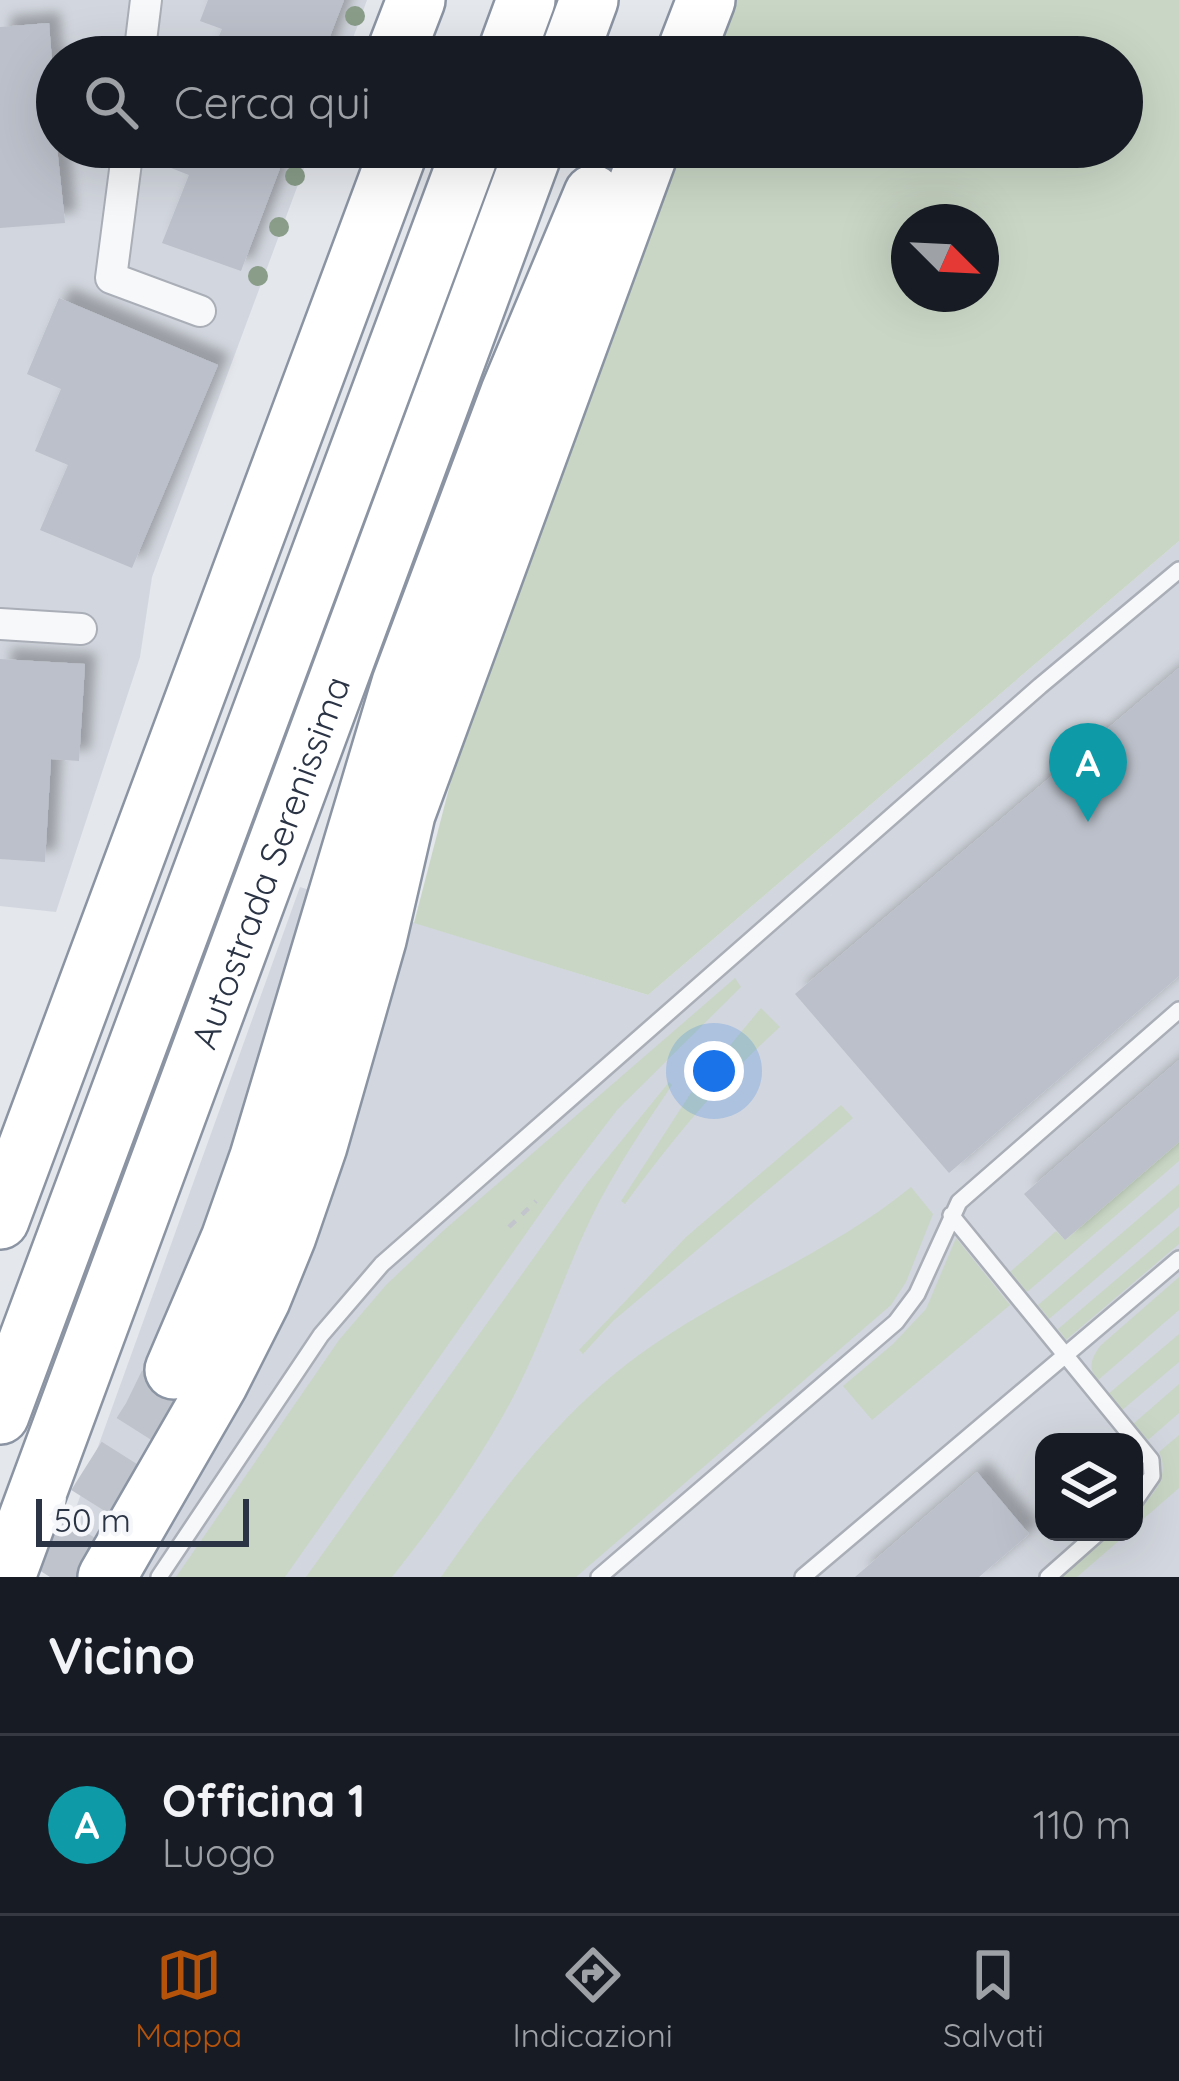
<!DOCTYPE html>
<html lang="it">
<style>
:root{--surface:#171b24;--page:#242831;--text:#f1f3f6;--muted:#9ea1a6;--line:#363941;--accent:#b45309}
body{margin:0;font-family:Quicksand,sans-serif;background:var(--page);color:var(--text)}
.controls{position:absolute;right:36px;bottom:36px;display:grid;overflow:hidden;border-radius:24px;box-shadow:0 12px 48px #0002}
.controls button{width:108px;height:108px;display:grid;place-items:center;padding:0;border:0;border-bottom:3px solid var(--line);background:var(--surface);color:var(--text);font:60px sans-serif}
.compass{position:absolute;left:891px;top:204px;width:108px;height:108px;border-radius:50%;background:var(--surface);box-shadow:0 12px 48px #0002;rotate:114deg}
.scale{position:absolute;left:36px;bottom:30px;width:213px;box-sizing:border-box;padding-left:12px;border:6px solid #2b3445;border-top:0;font-size:33px;line-height:42px;white-space:nowrap;color:#2b3445;-webkit-text-stroke:9px #f4f6f9;paint-order:stroke}
.you{position:absolute;left:714px;top:1071px;width:42px;height:42px;margin:-30px;border:9px solid #fff;border-radius:50%;background:#1a73e8;box-shadow:0 0 0 18px #1a73e833}
.badge{display:grid;place-items:center;width:78px;height:78px;border-radius:50%;background:var(--accent);color:#fff;font-size:39px;font-weight:700}
.pin{position:absolute;translate:-50% -99px;filter:drop-shadow(0 3px 6px #0008)}
.pin::after{content:'';position:absolute;top:63px;width:42px;height:36px;background:inherit;clip-path:polygon(0 0,100% 0,50% 100%)}
.list{margin:0;padding:0;list-style:none}
h2{display:flex;justify-content:space-between;align-items:center;height:156px;margin:0;padding:0 48px;font-size:51px}
h2 small{font-size:39px;font-weight:400;color:var(--muted)}
.list li{display:grid;grid-template-columns:78px 1fr auto;gap:36px;align-items:center;box-sizing:border-box;height:180px;padding:0 48px;border-top:3px solid var(--line)}
.list b{display:block;font-size:45px;white-space:nowrap}
.list p{margin:0;font-size:39px;white-space:nowrap;color:var(--muted)}
.list em{font-size:39px;font-style:normal;color:var(--muted)}
.icon{flex:none;width:66px;height:66px;fill:none;stroke:currentColor;stroke-width:2;stroke-linecap:round;stroke-linejoin:round}
.map{position:relative;flex:none;width:1179px;height:1577px;overflow:hidden}
.search{position:absolute;background:var(--surface);box-shadow:0 12px 48px #0002;left:36px;right:36px;top:36px;height:132px;display:flex;align-items:center;gap:30px;box-sizing:border-box;padding:0 42px;border-radius:66px;color:var(--muted);font-size:45px}
.sheet{height:336px;background:var(--surface)}
nav{display:flex;justify-content:space-around;align-items:center;box-sizing:border-box;height:168px;border-top:3px solid var(--line);background:var(--surface);font-size:33px;color:var(--muted)}
nav a{display:grid;justify-items:center;gap:6px}
nav .on{color:var(--accent)}
.map>svg:first-child{display:block}
.built{fill:#d2d6de;fill-rule:evenodd}
.green{fill:#c9d6c5;fill-rule:evenodd}
.building{fill:#bbc0ca;filter:url(#shadow)}
.lines{fill:none;stroke-linecap:round;stroke-linejoin:round}
.highway-tunnel{stroke:#bfc3cb;stroke-width:57;stroke-dasharray:57 28;stroke-linecap:butt}
.lane-casing{stroke:#a9aeb7;stroke-width:20}
.street-casing{stroke:#a9aeb7;stroke-width:34}
.highway-casing{stroke:#8b94a3;stroke-width:62}
.path{stroke:#c2c5cb;stroke-width:4.5;stroke-dasharray:9 9;stroke-linecap:butt}
.lane{stroke:#f7f8fa;stroke-width:15}
.street{stroke:#f7f8fa;stroke-width:30}
.highway{stroke:#fff;stroke-width:57}
.tree{fill:#899d89}
.labels{text-anchor:middle;stroke-width:12;stroke-linejoin:round;paint-order:stroke}
.street-label{font-size:36px;fill:#2b3445;stroke:#f4f6f9}
</style>
<div class="map">
<svg width="1179" height="1577" viewBox="0 0 1179 1577">
<defs>
<filter id="shadow"><feDropShadow dx="11" dy="-11" stdDeviation="6" flood-color="#0004"/></filter>
</defs>
<rect width="100%" height="100%" fill="#e4e7ec"/>
<!-- built -->
<path class="built" d="M0 0H367L346 57H57V147H312L152 577 140 657 56 912 0 906Z
M1179 541V1577H51L300 887 648 995ZM1044 1442H1134V1532H1044Z"/>
<!-- green -->
<path class="green" d="M723 0H1179V541L648 995 414 923 472 700 668 147H1122V57H701ZM909 222H981V294H909Z
M735 978 741 987 617 1110 563 1181 285 1577H176L339 1340 386 1285 444 1230Z
M761 1008 780 1027C721 1080 672 1140 625 1204L621 1201 692 1091Z
M669 1082 672 1085C643 1128 614 1171 591 1218 562 1279 542 1343 510 1403 477 1464 435 1523 392 1577H306L587 1183Z
M841 1105 853 1118 613 1321 583 1354 579 1350 686 1237Z
M1179 1142V1161L1027 1292 1010 1272 1056 1231 1065 1240Z
M1179 1184V1207L1049 1319 1038 1305Z
M911 1187 933 1214 906 1282 891 1305 576 1577H441C503 1488 567 1402 659 1341 741 1286 834 1250 911 1187Z
M1179 1226V1244L1066 1340 1058 1329Z
M956 1238 1010 1305 872 1420 843 1386 893 1344 926 1309Z
M1179 1277V1310L1097 1381C1088 1367 1091 1359 1100 1346Z
M1179 1334V1362L1121 1411 1107 1395Z
M1179 1384V1413L1148 1440 1133 1424Z
M1179 1435V1488L1134 1527V1513C1152 1497 1171 1477 1159 1452Z
M1113 1532H1129L1077 1577H1060Z"/>
<!-- building -->
<path class="building" d="M208 0H344L322 57H210L222 29 200 21Z
M49 23 52 61 57 60V147L65 223 0 228V27Z
M174 147H288L241 271 162 243 189 175 166 166Z
M59 298 218 365 132 568 40 530 68 465 35 451 61 389 27 374Z
M0 659 85 664 79 761 51 759 45 862 0 859Z
M1179 668V976L949 1173 795 994Z
M1179 1060V1142L1065 1240 1024 1194Z
M977 1472 1029 1534 979 1577H855Z"/>
<g class="lines">
<!-- highway-tunnel -->
<path class="highway-tunnel" d="M50 1577 151 1417 174 1370"/>
<defs>
<path id="lane" d="M951 1215 1151 1460 1152 1476 1134 1502
M159 1577 321 1335 382 1264 1040 686 1179 570
M599 1577 896 1322 917 1294 959 1202 1179 1010
M803 1577 1179 1259
M1048 1577 1099 1532"/>
<path id="street" d="M139 57 146 0
M128 147 111 278 200 311
M0 624 81 629"/>
<g id="highway">
<path d="M394 57 416 0"/>
<path d="M505 57 526 0"/>
<path d="M568 57 589 0"/>
<path d="M684 57 706 0"/>
<path d="M0 1220 400 147"/>
<path d="M174 1370 230 1239 259 1157 401 683 510 392 593 194"/>
<path d="M0 1415 472 147"/>
<path id="s1" d="M6 1577 535 147"/>
<path d="M107 1577 219 1383 261 1300 287 1236 318 1146 377 940 406 814 651 147"/>
</g>
</defs>
<!-- lane casing -->
<use href="#lane" class="lane-casing"/>
<!-- street casing -->
<use href="#street" class="street-casing"/>
<!-- highway casing -->
<use href="#highway" class="highway-casing"/>
<!-- path -->
<path class="path" d="M509 1227 536 1201"/>
<!-- lane -->
<use href="#lane" class="lane"/>
<!-- street -->
<use href="#street" class="street"/>
<!-- highway -->
<use href="#highway" class="highway"/>
</g>
<!-- trees -->
<g class="tree">
<circle cx="355" cy="16" r="10"/>
<circle cx="295" cy="176" r="10"/>
<circle cx="279" cy="227" r="10"/>
<circle cx="258" cy="276" r="10"/>
</g>
<g class="labels">
<!-- street labels -->
<g class="street-label">
<text dy="13" stroke="none"><textPath href="#s1" startOffset="762">Autostrada Serenissima</textPath></text>
</g>
</g>
</svg>
<div class="controls">
<button><svg class="icon" aria-label="layers" viewBox="0 0 24 24"><path d="M12 4l9 5-9 5-9-5zM3 14l9 5 9-5"/></svg></button>
</div>
<svg class="compass" viewBox="-18 -18 36 36"><path d="M0-13l5 13h-10z" fill="#e53935"/><path d="M0 13l5-13h-10z" fill="#9ea1a6"/></svg>
<div class="scale">50 m</div>
<div class="you"></div>
<div class="pin badge" style="left:1088px;top:822px;background:#0f9aa8">A</div>
<div class="search"><svg class="icon" aria-label="search" viewBox="0 0 24 24"><circle cx="10" cy="10" r="6"/><path d="M15 15l6 6"/></svg>Cerca qui</div>
</div>
<section class="sheet">
<h2>Vicino<small></small></h2>
<ul class="list">
<li><span class="badge" style="background:#0f9aa8">A</span><div><b>Officina 1</b><p>Luogo</p></div><em>110 m</em></li>
</ul>
</section>
<nav>
<a class="on"><svg class="icon" aria-label="map" viewBox="0 0 24 24"><path d="M3 6l6-2 6 2 6-2v14l-6 2-6-2-6 2zM9 4v14M15 6v14"/></svg>Mappa</a>
<a><svg class="icon" aria-label="directions" viewBox="0 0 24 24"><path d="M12 3l9 9-9 9-9-9zM9 14v-3h6M13 9l2 2-2 2"/></svg>Indicazioni</a>
<a><svg class="icon" aria-label="saved" viewBox="0 0 24 24"><path d="M7 4h10v16l-5-4-5 4z"/></svg>Salvati</a>
</nav>
